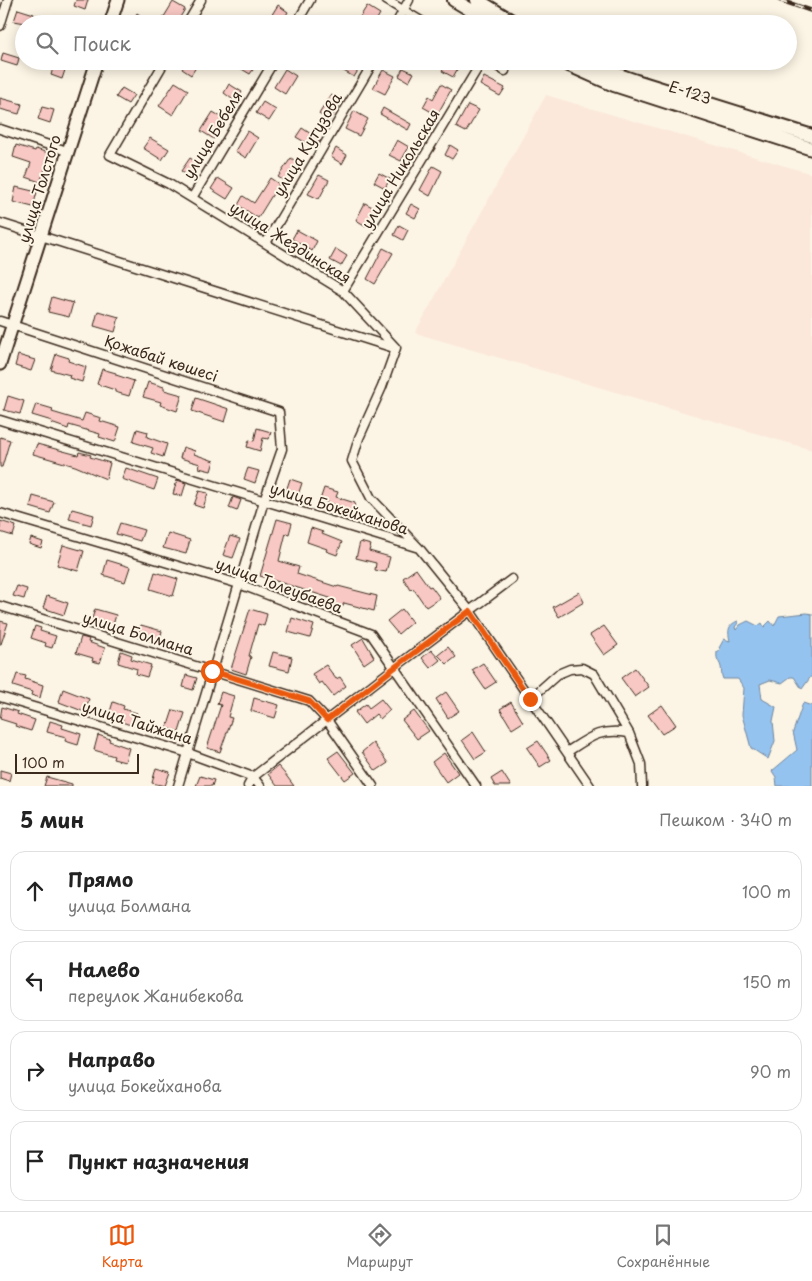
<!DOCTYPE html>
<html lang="ru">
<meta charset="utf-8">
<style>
:root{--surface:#fff;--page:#f2f2f2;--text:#222;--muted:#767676;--line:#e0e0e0;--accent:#ea580c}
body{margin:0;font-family:"Playpen Sans",sans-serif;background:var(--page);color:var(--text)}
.scale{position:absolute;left:15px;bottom:12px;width:124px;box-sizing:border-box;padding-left:5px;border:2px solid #3b2a1e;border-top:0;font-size:14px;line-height:18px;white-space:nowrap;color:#3b2a1e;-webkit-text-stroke:4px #fcf5e5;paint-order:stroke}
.stop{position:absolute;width:15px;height:15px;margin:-11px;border:4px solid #ea580c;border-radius:50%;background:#fff}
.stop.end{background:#ea580c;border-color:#fff;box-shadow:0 1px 5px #0008}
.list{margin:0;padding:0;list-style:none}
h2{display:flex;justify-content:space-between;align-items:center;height:65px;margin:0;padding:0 20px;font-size:21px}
h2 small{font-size:16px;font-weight:400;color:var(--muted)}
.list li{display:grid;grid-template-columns:32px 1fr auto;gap:15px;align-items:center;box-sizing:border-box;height:80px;margin:0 10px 10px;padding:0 10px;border:1px solid var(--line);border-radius:15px}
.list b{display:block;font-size:19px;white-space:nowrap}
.list p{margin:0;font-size:16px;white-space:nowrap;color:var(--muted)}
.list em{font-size:16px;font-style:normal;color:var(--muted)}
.icon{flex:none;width:28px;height:28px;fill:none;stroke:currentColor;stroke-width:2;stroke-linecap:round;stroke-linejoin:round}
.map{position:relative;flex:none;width:812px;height:786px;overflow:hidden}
.search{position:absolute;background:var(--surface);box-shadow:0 2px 12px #0003;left:15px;right:15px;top:15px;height:55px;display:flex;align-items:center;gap:12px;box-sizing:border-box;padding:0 18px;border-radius:28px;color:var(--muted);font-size:19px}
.sheet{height:425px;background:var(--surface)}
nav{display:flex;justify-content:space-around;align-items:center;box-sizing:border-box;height:70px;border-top:1px solid var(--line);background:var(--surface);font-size:14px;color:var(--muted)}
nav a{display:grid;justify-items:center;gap:2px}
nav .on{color:var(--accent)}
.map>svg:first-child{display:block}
.built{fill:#fbe8db}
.water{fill:#95c3f0;stroke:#71869c}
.building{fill:#f8c8c4;stroke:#3b2a1e}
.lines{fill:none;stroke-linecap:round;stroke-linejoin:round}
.street-casing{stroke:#3b2a1e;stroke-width:11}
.secondary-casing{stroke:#3b2a1e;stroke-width:15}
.primary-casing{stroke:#3b2a1e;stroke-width:16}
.street{stroke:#fcf5e5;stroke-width:8}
.secondary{stroke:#fcf5e5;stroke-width:11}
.primary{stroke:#fcf5e5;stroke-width:12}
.rail-casing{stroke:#3b2a1e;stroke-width:4.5}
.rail{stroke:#fcf5e5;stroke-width:2.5;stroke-dasharray:8;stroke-linecap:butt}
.route{stroke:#ea580c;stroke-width:6}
.labels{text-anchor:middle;stroke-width:4;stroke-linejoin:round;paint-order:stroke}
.street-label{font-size:15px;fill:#3b2a1e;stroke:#fcf5e5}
</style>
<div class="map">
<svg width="812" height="786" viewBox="0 0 812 786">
<rect width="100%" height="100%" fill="#fcf5e5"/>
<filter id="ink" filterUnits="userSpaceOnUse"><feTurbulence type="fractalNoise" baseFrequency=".02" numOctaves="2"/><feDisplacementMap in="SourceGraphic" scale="10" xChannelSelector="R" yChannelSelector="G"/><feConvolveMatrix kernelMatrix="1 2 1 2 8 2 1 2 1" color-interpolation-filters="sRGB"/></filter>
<g filter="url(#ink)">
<!-- built -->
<path class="built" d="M546 95 812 174V450L415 333Z"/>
<!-- water -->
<path class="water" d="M807 613 812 614V675L802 689 794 677H790L782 683 770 680 760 684 762 699 776 707 773 721 775 741 768 759 751 748 742 715 744 688 738 679H723C721 675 722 672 721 667 719 660 716 661 717 652L721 649 719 648 724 639 730 641C728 632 727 625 738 621V623L735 627 736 630 740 625 748 621 758 626 762 623 764 627 770 621 774 626 779 616Z
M803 703 812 706V786H777L776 777 772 771 797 750 793 732Z"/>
<!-- building -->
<path class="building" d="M76 0H88L85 10 74 6Z
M173 2 185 9 176 24H168L162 20Z
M278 5 288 12 281 24H266Z
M367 6 380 14 374 24H363L358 20Z
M18 9 34 14 31 24 14 21Z
M137 13 144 18 141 24H136L132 21Z
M236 14 251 24H230Z
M3 53 19 58 17 66 1 61Z
M55 61H68L62 79 51 75Z
M187 61H200L191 75 182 69Z
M245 61H259L250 74 240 68Z
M348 61H364L354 77 342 70Z
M447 61 458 68 453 77 442 71Z
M403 68 414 73 409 82 399 76Z
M285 69 296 76 285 94 274 87Z
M383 70 395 76 385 94 373 88Z
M484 77 505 88 500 96 480 85Z
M175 82 188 90 173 115 159 106Z
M229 84 242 92 236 102 224 93Z
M441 84 451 90 437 115 423 107 429 96 433 99Z
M122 88 134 95 128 104 116 97Z
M331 95 342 101 329 121 319 114Z
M0 98 22 104 19 114 0 109Z
M263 102 276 110 269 121 256 113Z
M468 105 479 110 466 132 456 127Z
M42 107 54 110 50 123 38 119Z
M383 108 411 124 408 130 380 114Z
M354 111 368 119 359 136 345 129Z
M213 112 226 120 214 139 201 131Z
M302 128 320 140 315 148 296 137Z
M247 131 258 138 246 158 235 151Z
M150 138 169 149 162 160 143 148Z
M397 140 409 147 401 161 389 155Z
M16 145 35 151 36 149 51 154 40 182 26 177 31 163 13 157Z
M450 145 458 150 452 159 445 155Z
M336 148 347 155 342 164 331 157Z
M190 158 198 163 189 177 181 171Z
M291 158 300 164 288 183 278 177Z
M433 166 442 171 430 196 420 190Z
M379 173 390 179 385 188 374 182Z
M319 175 329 180 319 199 308 194Z
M218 178 234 188 227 199 211 189Z
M270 178 279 184 258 218 238 205 243 196 254 203Z
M16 187 37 192 33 207 13 202Z
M365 203 376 209 366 226 356 220Z
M411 204 420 209 415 218 406 213Z
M399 225 408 230 403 240 394 235Z
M297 230 317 241 312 251 292 239Z
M383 248 393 253 375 284 367 279Z
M336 249 347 256 341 266 330 260Z
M52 297 73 303 69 317 48 312Z
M98 311 119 317 115 332 94 326Z
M56 354 69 358 68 361 86 367 82 382 69 378 70 375 51 370Z
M18 355 35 360 31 371 15 366Z
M102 369 116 373V375L134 381 129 396 115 392V390L97 384Z
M148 382 164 387V390L182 395 177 411 160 405 161 402 143 397Z
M8 396 24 401 20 414 4 410Z
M196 398 229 409 225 422 192 411Z
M36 404 53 409 52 412 82 421 85 413 101 418 100 421 120 427 115 442 99 437 100 434 69 425 68 429 51 423 52 421 32 415Z
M257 428 271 432 269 439 263 438 260 451 247 447 249 440 254 441Z
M137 429 148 432 147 437 167 444 163 457 151 453 153 448 133 442Z
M0 437 10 440 2 467H0Z
M37 444 78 455 79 452 91 455 90 457 110 463 106 479 75 466 33 454Z
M183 447 195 451 194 454 214 461 211 471 199 468 200 464 180 458Z
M126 468 158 479 154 490 122 479Z
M248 468 259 471 255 483 244 479Z
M290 479 302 483 297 498 285 494Z
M177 480 186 483 182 496 173 494Z
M324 488 338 492 336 497 355 503 352 515 338 511 339 506 320 500Z
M199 491 208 493 203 508 194 505Z
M33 496 54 502 50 513 30 507Z
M233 497 241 500 237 511 229 508Z
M72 509 94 515 91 525 69 519Z
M277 519 292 523 289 534 286 533 279 561 299 567 297 574 337 587 338 586 377 596 374 611 344 603 342 607 332 604 333 599 260 576Z
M0 521 16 526 13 536 0 532Z
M120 523 144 530 140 541 116 534Z
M311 528 323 532 322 534 342 542 337 555 326 551 327 549 307 542Z
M168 533 190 540 186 554 163 548Z
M230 536 240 539 233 558 223 555Z
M31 538 43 542 41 548 29 544Z
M360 542 371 545 369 551 390 557 386 572 375 570 376 563 356 558Z
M63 545 84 551 78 571 57 565Z
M107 560 130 567 125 582 103 575Z
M416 569 429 587 431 586 440 598 426 607 413 588 411 590 403 578Z
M155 572 178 579 173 596 150 589Z
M17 586 27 589 24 599 13 596Z
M579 592 584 602 559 617 553 607Z
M47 596 68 603 64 615 43 608Z
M95 609 116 615 112 628 91 622Z
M250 609 267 614 264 626 258 624 249 656 251 657 246 674 231 669Z
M402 609 412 622 398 634 387 621Z
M292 618 314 625 310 638 288 632Z
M0 621 8 623 1 644H0Z
M141 625 162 631 159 643 137 637Z
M35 626 41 628 40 631 56 636 52 648 45 646 46 643 31 638Z
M604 626 618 645 604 655 590 635Z
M81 637 89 639 88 642 105 648 100 663 92 661 93 658 76 653Z
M363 638 374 657 364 664 352 645Z
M448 647 456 657 447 664 438 655Z
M431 650 440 660 430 668 422 658Z
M121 651 132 655 131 659 151 665 147 677 136 674 137 669 118 663Z
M273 652 292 657 289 671 269 666Z
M483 663 496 682 485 689 472 670Z
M326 665 336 679 340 677 346 686 333 696 322 682 319 684 312 674Z
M635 668 649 687 635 697 621 678Z
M17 674 26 676 25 679 43 685 40 698 31 695 32 692 13 686Z
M186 675 197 678 193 690 183 687Z
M63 689 89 699 85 712 59 702Z
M221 692 234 696 228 717 232 718 220 752 207 748 221 705 217 704Z
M446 692 459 711 448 718 436 699Z
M254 698 279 705 275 718 251 711Z
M381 699 390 710 380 719 376 714 364 724 355 712 366 704 369 708Z
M113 702 124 706 123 709 137 713 133 726 122 722 123 719 109 715Z
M511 702 523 722 512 729 500 709Z
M662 705 676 725 662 734 648 715Z
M2 707 18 712 17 714 35 720 31 731 15 726 16 724 0 719Z
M173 710 185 713 179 732 167 728Z
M414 711 429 731 417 739 402 720Z
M50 721 63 725 62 728 81 734 78 745 65 741 66 737 47 732Z
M473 732 486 752 475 759 462 740Z
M98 735 110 739 109 741 129 748 125 762 113 759 114 756 94 750Z
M538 741 551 760 540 767 527 748Z
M373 743 388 763 376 771 362 752Z
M338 751 355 773 345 780 328 758Z
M444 753 458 773 446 782 432 762Z
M278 766 285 774 294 786H277L268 774Z
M156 768 170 772 165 786 152 783Z
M0 770 11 773 9 781 0 778Z
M502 772 511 786H495L491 779Z
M200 776 214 780 212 786H196Z
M47 777 72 784V786H44Z"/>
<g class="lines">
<defs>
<path id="street" d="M386 0 426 24
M187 24 201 0
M296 24 310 0
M396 24 409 0
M0 26 8 0
M165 61 110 155 169 184 343 291 396 348 382 387 359 438 352 461 371 498 419 548
M489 61 505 71
M0 129 67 151
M192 198 274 61
M0 223 394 348
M266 243 374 61
M343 291 482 61
M0 321 279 412 282 449 264 501 178 786
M0 420 419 548 470 611 590 786
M0 513 239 584 371 634 476 786
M0 606 309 701 327 720 373 786
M0 697 188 753 253 777 260 786
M530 699 558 674 570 669 582 668 594 674 629 733
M567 752C590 737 600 728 629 733L641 764 642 786
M248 786 253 777 394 668 512 579"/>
<path id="secondary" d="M110 24 118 0
M0 364 97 61"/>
<path id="primary" d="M454 0 494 24
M477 0 517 24
M560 61 614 85 812 149
M585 61 610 72 636 81 812 136"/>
</defs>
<!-- street casing -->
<use href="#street" class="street-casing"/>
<!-- secondary casing -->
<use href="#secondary" class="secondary-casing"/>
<!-- primary casing -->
<use href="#primary" class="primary-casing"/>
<!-- street -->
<use href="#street" class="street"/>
<!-- secondary -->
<use href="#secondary" class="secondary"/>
<!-- primary -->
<use href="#primary" class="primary"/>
<defs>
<path id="rail" d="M780 0 812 11"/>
</defs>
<!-- rail casing -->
<use href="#rail" class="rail-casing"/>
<!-- rail -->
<use href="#rail" class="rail"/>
</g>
</g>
<g class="lines" filter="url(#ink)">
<!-- route -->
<path class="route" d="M212 671 309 701 327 720 394 668 470 611 530 699"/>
</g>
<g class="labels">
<!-- street labels -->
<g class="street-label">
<text transform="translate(690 93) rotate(18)" y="5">Е-123</text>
<text transform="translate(213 135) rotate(-59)" y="5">улица Бебеля</text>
<text transform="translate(308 145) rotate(-59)" y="5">улица Кутузова</text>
<text transform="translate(401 169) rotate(-59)" y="5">улица Никольская</text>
<text transform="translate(40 189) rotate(-73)" y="5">улица Толстого</text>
<text transform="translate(290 243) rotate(32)" y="5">улица Жездинская</text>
<text transform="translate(161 359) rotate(18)" y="5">Қожабай көшесі</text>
<text transform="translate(339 509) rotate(17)" y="5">улица Бокейханова</text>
<text transform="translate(279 586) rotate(20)" y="5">улица Толеубаева</text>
<text transform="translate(138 634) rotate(17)" y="5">улица Болмана</text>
<text transform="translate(137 723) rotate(17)" y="5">улица Тайжана</text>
</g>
</g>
</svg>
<div class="scale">100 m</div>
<div class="stop" style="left:212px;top:671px"></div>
<div class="stop end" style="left:530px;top:699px"></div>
<div class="search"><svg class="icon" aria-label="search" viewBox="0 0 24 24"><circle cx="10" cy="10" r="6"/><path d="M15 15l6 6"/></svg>Поиск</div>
</div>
<section class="sheet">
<h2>5 мин<small>Пешком · 340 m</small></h2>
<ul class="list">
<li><svg class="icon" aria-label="ahead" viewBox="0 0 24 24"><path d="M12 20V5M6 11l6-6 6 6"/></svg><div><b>Прямо</b><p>улица Болмана</p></div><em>100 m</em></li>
<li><svg class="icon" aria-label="left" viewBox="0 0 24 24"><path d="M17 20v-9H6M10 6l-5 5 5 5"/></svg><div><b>Налево</b><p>переулок Жанибекова</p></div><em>150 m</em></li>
<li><svg class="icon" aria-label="right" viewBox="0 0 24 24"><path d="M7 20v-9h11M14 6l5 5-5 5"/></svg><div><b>Направо</b><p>улица Бокейханова</p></div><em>90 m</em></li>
<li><svg class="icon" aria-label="arrive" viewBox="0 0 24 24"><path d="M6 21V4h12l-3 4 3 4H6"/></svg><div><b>Пункт назначения</b></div></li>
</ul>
</section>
<nav>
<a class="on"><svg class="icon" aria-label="map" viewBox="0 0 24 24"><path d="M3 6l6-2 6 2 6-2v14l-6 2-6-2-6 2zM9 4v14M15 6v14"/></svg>Карта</a>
<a><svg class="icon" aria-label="directions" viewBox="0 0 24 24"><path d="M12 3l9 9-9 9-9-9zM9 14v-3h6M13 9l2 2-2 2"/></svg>Маршрут</a>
<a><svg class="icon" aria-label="saved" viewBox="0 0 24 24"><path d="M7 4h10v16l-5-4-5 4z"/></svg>Сохранённые</a>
</nav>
